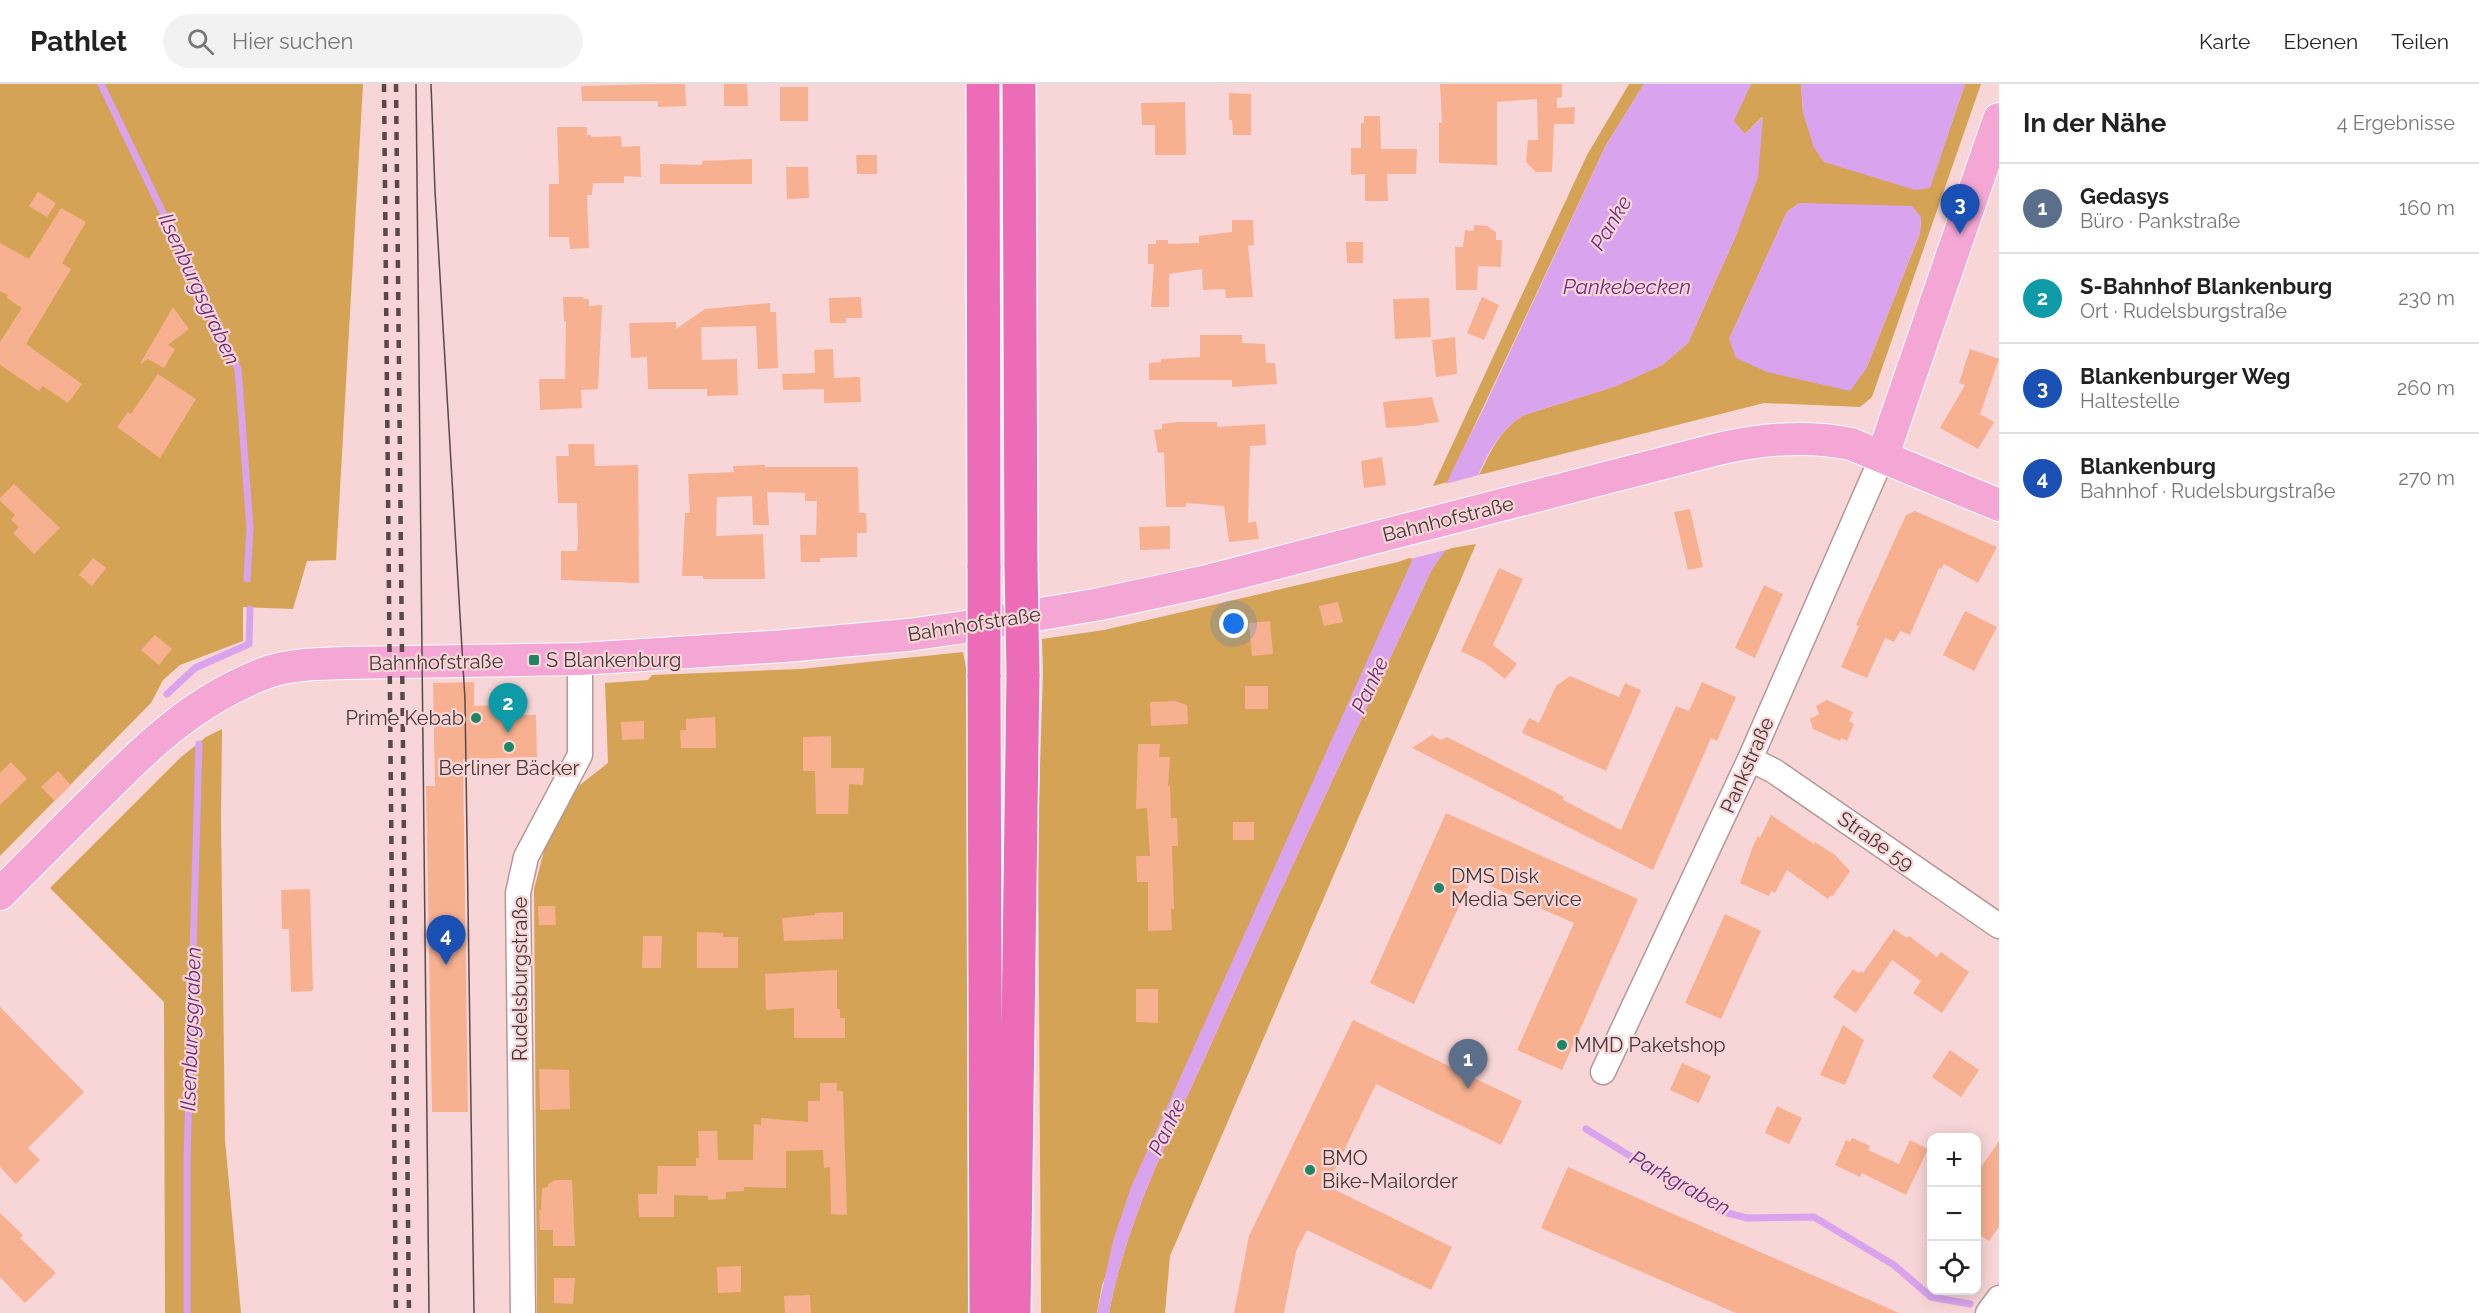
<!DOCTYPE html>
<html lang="de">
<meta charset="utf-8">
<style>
:root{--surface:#fff;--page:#f2f2f2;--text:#222;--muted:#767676;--line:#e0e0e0;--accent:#ea580c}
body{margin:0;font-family:Raleway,sans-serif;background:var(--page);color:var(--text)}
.controls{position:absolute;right:18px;bottom:18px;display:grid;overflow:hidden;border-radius:12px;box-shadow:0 3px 15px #0003}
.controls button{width:54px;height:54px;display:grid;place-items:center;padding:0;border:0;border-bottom:2px solid var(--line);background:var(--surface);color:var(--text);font:30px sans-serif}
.you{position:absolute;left:1234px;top:540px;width:21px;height:21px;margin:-15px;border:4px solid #fff;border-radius:50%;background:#1a73e8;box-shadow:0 0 0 9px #1a73e833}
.badge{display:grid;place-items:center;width:39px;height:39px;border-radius:50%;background:var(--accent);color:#fff;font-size:20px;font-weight:700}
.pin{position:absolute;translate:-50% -50px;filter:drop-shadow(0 2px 3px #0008)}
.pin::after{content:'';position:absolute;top:32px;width:21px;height:18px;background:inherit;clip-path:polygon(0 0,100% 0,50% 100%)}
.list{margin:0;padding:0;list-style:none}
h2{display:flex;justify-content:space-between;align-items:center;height:78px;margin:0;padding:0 24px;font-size:26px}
h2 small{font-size:20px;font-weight:400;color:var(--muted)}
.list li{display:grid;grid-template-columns:39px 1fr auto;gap:18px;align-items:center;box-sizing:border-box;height:90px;padding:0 24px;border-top:2px solid var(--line)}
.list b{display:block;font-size:22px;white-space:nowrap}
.list p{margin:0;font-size:20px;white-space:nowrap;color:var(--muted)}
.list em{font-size:20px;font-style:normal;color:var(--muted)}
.icon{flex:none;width:33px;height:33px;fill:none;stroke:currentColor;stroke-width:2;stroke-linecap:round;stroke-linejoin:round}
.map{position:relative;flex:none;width:1999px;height:1229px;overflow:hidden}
header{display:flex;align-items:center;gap:36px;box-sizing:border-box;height:84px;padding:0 30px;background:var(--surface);border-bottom:2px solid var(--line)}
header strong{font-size:28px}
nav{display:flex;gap:33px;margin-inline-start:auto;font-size:21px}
.search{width:420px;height:54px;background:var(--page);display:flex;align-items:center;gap:15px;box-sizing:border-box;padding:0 21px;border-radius:33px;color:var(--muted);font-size:22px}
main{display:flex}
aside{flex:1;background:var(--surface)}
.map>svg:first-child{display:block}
.green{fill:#d5a356;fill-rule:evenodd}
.water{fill:#d9a4ed}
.pier{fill:#f8d6d7}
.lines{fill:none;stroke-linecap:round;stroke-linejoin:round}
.stream{stroke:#d9a4ed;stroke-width:7}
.building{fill:#f7b191}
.minor-casing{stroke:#b79798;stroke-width:27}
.major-casing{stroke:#fff;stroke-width:34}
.highway-casing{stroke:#fff;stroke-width:36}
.minor{stroke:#fff;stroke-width:24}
.major{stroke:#f4a7d4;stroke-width:32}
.highway{stroke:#ec6cb8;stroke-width:33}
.tram{stroke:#594949;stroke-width:1.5}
.rail{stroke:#594949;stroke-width:4.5;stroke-dasharray:8 8;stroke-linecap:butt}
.highway-bridge-casing{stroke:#fff;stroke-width:36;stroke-linecap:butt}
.highway-bridge{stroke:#ec6cb8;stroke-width:33}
.poi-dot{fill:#1d8764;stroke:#f8d6d7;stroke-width:2}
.labels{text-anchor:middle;stroke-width:4.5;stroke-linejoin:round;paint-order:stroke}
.street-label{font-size:20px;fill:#453838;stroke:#f8d6d7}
.poi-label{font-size:20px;fill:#453838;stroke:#f8d6d7;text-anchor:start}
.water-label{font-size:21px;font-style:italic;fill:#6b2c81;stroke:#f8d6d7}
</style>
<header>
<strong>Pathlet</strong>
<div class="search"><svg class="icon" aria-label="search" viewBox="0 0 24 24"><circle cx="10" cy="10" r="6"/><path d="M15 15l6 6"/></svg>Hier suchen</div>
<nav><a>Karte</a><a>Ebenen</a><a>Teilen</a></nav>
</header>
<main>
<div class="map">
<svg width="1999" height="1229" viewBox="0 0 1999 1229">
<rect width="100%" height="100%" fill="#f8d6d7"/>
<!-- green -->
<path class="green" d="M0 0H363L336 476 307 477 293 525 243 523V557L180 581 163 596 151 619 0 772Z
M1629 0H1644L1606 61 1448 398 1433 402 1587 71Z
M1751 0H1801L1803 29 1936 85 1965 0H1981L1872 313 1860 323 1764 319 1479 391C1491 367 1500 345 1524 331L1616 302 1662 281 1688 259 1737 149 1762 33 1745 50 1733 37ZM1799 119 1921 133 1920 149 1866 285 1729 255 1787 128Z
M1476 460 1170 1172 1165 1229H1109C1127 1134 1172 1047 1212 958 1282 800 1358 643 1432 485L1446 465Z
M1415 472 1210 929 1102 1201 1097 1229H1041L1038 744 1043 589 1042 555 1104 546 1398 478Z
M963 568 969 599 974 1229H537L534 805 547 756 572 707 608 679 605 599 648 596 652 591 801 585Z
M222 645 221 735 225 1056 241 1229H165L164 918 50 804 180 674 206 653Z"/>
<!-- water -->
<path class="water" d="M1644 0H1751L1734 37 1745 50 1763 33 1758 93 1737 149 1688 259 1662 281 1616 302 1524 331C1478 358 1472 424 1446 466 1441 473 1436 479 1432 485 1358 643 1282 800 1212 958 1172 1047 1127 1134 1109 1229H1097L1113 1157 1131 1103 1454 383 1483 326 1606 61Z
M1801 0H1965L1930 104 1915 106 1824 78 1814 64 1803 29Z
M1799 119 1912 122 1921 133 1920 149 1866 285 1850 307 1767 288 1736 274 1729 255 1787 128Z"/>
<!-- pier -->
<path class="pier" d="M1483 390 1450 465 1410 475 1445 400Z"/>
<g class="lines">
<!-- stream -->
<path class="stream" d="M101 0 238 285 250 444 247 495
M167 610 195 584 249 560 250 525
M1586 1045 1720 1127 1747 1134 1814 1133 1894 1181 1931 1213 1970 1220
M187 1229V1076L199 660"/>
</g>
<!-- building -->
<path class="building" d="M657 0H685L686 22 658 23V17H582L581 2Z
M724 0H747L748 22H724Z
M1440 0H1562V13L1557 14V24L1575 23 1574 40H1554L1552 88H1536L1526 78 1528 56H1538L1537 15 1497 18V81L1439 79V39H1442Z
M780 3H808V37H780Z
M1229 9 1251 10V51H1233L1232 36H1229Z
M1185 18 1186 71H1155V41H1142L1141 19Z
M1364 32H1380L1381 65H1417L1416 90H1387L1388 117H1365V90L1351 91V64H1361V39H1364Z
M557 43H587V51H591V53L621 52 622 63 640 62 641 93 624 92V99H593L592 111H587L589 164 570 165 569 153H549V100H559Z
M856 71H877V90H857Z
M752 75V100H660V80L702 81V77Z
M786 83H808L809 114 787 115Z
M38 108 56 119 47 133 29 122Z
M61 124 86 138 62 179 71 185 26 260 82 300 68 319 43 302 39 307 0 281V258L22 224 7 214 8 211 0 207V159L29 175Z
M1232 136H1253L1254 161H1248L1253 213 1226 214 1225 205 1203 206 1202 185 1169 190V223H1151L1154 180H1148V160H1156V156H1168V160L1199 159V152L1232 148Z
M1474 141 1487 142 1496 148V156H1502L1501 183 1478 182 1477 206H1456L1455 163H1463L1465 146 1474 147Z
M1346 158H1363V179H1347Z
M563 213H583V215H589V222L602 221 598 305 581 306 582 324 540 326 539 295H565L566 237 564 238Z
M861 213 862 234H846V239H830L829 214Z
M1482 213 1499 221 1484 256 1467 249Z
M1429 214 1431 253 1395 255 1393 215Z
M770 219V228H776L778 284 758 285 756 242 701 243 702 276 737 275 738 311 707 312V305H648L647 273 631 274 629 239 676 238V245L705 225Z
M173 223 189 245 168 261 175 265 164 284 148 275 140 280Z
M1200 251H1242V259L1265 260 1266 279H1275L1277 300 1232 303V296H1149V279L1161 278V275L1200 273Z
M1455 253 1457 290 1436 293 1432 256Z
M833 265 834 294 860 293 861 318 824 319V305L783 306 782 290 815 289 814 266Z
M1970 265 1999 275 1980 330 1994 338 1978 365 1940 344 1965 301 1959 299Z
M158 290 196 315 160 374 117 343 128 328 131 330Z
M1432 313 1439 338 1424 340V341L1386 344 1383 318Z
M1178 338H1217V343L1265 340 1266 361 1250 362 1248 439 1256 437 1259 455 1229 458 1224 422 1186 419V423H1166L1164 368 1158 369 1154 346 1162 345V340Z
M568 360H594L595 382 638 381 639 499 561 496V467H577L578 458 577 419H558L556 372H569Z
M1382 373 1386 401 1364 404 1361 377Z
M765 381V383H858L859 429H866L867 449H857V473L820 474V478H801L800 451H816L817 417H805V409L767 408 769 441H753L752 412 717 413 716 452 763 450 765 495H703V492H682L685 429H690L688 390 734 388 733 382Z
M14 400 60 444 34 470 13 449 19 443 11 436 15 431 0 417V414Z
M1690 425 1703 483 1688 486 1674 428Z
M1915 427 1997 463 1978 499 1944 480 1941 485 1939 484 1910 551 1900 547 1894 558 1885 554 1867 594 1841 583 1859 542 1856 541 1906 431Z
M1170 442V465L1140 466 1139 443Z
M93 474 106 484 92 502 79 491Z
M1499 484 1523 495 1493 561 1517 580 1505 595 1485 579 1461 567Z
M1764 501 1783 510 1755 574 1735 564Z
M1338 518 1343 538 1324 542 1319 522Z
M1965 527 1997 543 1974 587 1943 571Z
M1270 537 1273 570 1252 572 1249 539Z
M155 551 172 565 159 581 141 566Z
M1570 592 1619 613 1625 599 1641 606 1606 687 1522 649 1529 634 1539 639 1556 602Z
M474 598V622L518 620V631H536L537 673 463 675 468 1028H432L426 702H435L433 599Z
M1702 598 1736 613 1717 657 1711 654 1653 786 1412 664 1432 651 1441 656 1447 653 1555 708 1564 713 1563 716 1621 746 1676 622 1689 627Z
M1245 602H1268V625H1245Z
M1827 616 1853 628 1849 637 1854 640 1847 657 1841 654 1840 657 1813 645 1810 635 1819 630 1816 622Z
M1175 617 1187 621 1188 640 1151 642 1150 618Z
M715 633 716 664H681L680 646H686V635Z
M644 637V655L622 656 621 638Z
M831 652V684H864L863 701 849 700 848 730H816L815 687H803V653Z
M1138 660H1160L1159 673H1170L1168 702H1170L1171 734H1177L1178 762H1172L1174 825H1171L1172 846 1148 847V798H1137L1136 772H1150L1147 724 1136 725Z
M11 678 27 695 0 721V689Z
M58 687 71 701 55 717 41 703Z
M1446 729 1638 815 1562 986 1517 966 1574 839 1472 794 1414 920 1370 899Z
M1771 731 1814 760 1815 758 1835 771 1850 787 1833 812 1831 811 1828 815 1787 786 1775 809 1771 807 1769 812 1740 799 1753 762 1758 752 1760 754Z
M1233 738H1254V756H1233Z
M310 805 313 907 291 908 289 845H282L281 806Z
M538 822H555L556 841H539Z
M843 828V855L784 857 782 834 815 831V829Z
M1725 830 1761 847 1721 935 1685 919Z
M1894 845 1907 854 1909 852 1937 873 1941 868 1969 888 1942 929 1913 909 1921 897 1892 876 1856 929 1833 913 1853 885 1859 889 1861 887 1863 889Z
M697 848 723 849V853H738V884H697Z
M643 852H662L661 884H642Z
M837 886V925H840V934H845V954H794V924L766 926 765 890Z
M1136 905H1158V939L1136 938Z
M0 923 84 1008 28 1064 40 1076 16 1100 0 1083Z
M1353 936 1522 1017 1501 1061 1376 1000 1327 1102 1452 1163 1431 1206 1307 1146 1296 1167 1284 1229H1234L1249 1152Z
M1843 941 1864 956 1845 1001 1820 991Z
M1950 966 1979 986 1961 1013 1932 993Z
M1682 979 1711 992 1699 1019 1670 1006Z
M539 985 569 986 570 1025 540 1026Z
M820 999H837V1007H843L847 1131 831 1130 830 1083 824 1084 823 1066 786 1067V1104L744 1103V1107L726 1108V1115L708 1116V1112L674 1111V1133H639L638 1110H657L658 1082H696V1074H699L698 1047H717L718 1076H753L754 1040 761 1041V1034L808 1038V1017H820Z
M1777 1022 1802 1034 1789 1060 1765 1049Z
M1852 1054 1870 1062 1868 1066 1899 1080 1910 1056 1928 1065 1906 1111 1862 1089 1860 1093 1835 1081 1846 1056 1850 1058Z
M1999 1057V1143L1989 1157 1977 1149V1089Z
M1568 1083 1635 1113 1899 1229H1736L1564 1154 1541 1144Z
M555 1096H572L575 1162H553V1146H540L539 1126H541L542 1104 548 1103V1100Z
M0 1129 23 1151 20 1154 56 1189 25 1219 0 1193Z
M741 1182V1208L718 1209 717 1183Z
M554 1194H575L573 1220 554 1219Z
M810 1211 811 1229H785L784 1212Z"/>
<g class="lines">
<defs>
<path id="minor" d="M1750 675 1774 687 1999 842
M1603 988 1750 675 1883 371
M523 1229 518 809 526 773 580 671V575
M1988 1229 1999 1214"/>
<path id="major" d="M1883 371 1999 35
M0 810C32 778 64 745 97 713 150 660 195 615 268 588 291 580 320 580 345 579L580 575 785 562 908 551 958 544 1100 520 1203 498 1718 365C1761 355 1808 351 1851 360L1999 421"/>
<path id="highway" d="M983 0 984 484
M1019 0 1021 482
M984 591 986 1229
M1014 1229 1023 590"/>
</defs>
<!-- minor casing -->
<use href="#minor" class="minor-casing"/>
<!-- major casing -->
<use href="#major" class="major-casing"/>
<!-- highway casing -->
<use href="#highway" class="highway-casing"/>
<!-- minor -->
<use href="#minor" class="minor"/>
<!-- major -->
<use href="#major" class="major"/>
<!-- highway -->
<use href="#highway" class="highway"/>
<!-- tram -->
<path class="tram" d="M416 0 429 1229
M431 0 435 107 465 616 474 1229"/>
<!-- rail -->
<path class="rail" d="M384 0 396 1229
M396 0 409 1229"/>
<defs>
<path id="highway-bridge" d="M1021 482 1023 590
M984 484V591"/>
</defs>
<!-- highway-bridge casing -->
<use href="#highway-bridge" class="highway-bridge-casing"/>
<!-- highway-bridge -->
<use href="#highway-bridge" class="highway-bridge"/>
</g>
<!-- markers -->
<g class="poi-dot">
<rect x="528" y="570" width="12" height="12" rx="3"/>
<circle cx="476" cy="634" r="6"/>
<circle cx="509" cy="663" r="6"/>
<circle cx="1439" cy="804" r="6"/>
<circle cx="1562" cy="961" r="6"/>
<circle cx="1310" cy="1086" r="6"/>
</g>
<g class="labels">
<!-- street labels -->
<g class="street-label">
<text transform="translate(1448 435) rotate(-14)" y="7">Bahnhofstraße</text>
<text transform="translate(974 540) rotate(-9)" y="7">Bahnhofstraße</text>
<text transform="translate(436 578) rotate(-1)" y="7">Bahnhofstraße</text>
<text transform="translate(1747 681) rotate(-66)" y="7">Pankstraße</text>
<text transform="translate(1876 757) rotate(35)" y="7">Straße 59</text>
<text transform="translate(520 895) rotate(-90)" y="7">Rudelsburgstraße</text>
</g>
<!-- poi labels -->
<g class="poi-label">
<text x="546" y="583">S Blankenburg</text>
<text x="464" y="641" text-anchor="end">Prime Kebab</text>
<text x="509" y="691" text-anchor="middle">Berliner Bäcker</text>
<text x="1451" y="799">DMS Disk<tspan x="1451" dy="23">Media Service</tspan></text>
<text x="1574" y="968">MMD Paketshop</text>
<text x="1322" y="1081">BMO<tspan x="1322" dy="23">Bike-Mailorder</tspan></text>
</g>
<!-- water labels -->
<g class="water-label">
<text transform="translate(1611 139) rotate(-59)" y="7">Panke</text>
<text x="1627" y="210">Pankebecken</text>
<text transform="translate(199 205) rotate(65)" y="7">Ilsenburgsgraben</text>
<text transform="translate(1370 601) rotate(-65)" y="7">Panke</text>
<text transform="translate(191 945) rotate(-88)" y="7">Ilsenburgsgraben</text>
<text transform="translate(1167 1043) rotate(-65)" y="7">Panke</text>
<text transform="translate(1680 1099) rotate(29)" y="7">Parkgraben</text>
</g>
</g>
</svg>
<div class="controls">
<button>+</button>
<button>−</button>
<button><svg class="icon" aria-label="locate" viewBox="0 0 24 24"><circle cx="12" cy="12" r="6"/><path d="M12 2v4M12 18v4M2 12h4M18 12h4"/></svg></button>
</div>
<div class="you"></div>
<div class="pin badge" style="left:1468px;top:1005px;background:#5c6f8a">1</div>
<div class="pin badge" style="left:508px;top:649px;background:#0f9aa8">2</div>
<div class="pin badge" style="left:1960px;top:150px;background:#1a4fb4">3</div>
<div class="pin badge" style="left:446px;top:881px;background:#1a4fb4">4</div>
</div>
<aside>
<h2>In der Nähe<small>4 Ergebnisse</small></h2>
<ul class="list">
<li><span class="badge" style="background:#5c6f8a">1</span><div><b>Gedasys</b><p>Büro · Pankstraße</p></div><em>160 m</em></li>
<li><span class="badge" style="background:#0f9aa8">2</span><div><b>S-Bahnhof Blankenburg</b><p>Ort · Rudelsburgstraße</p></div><em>230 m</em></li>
<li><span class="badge" style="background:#1a4fb4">3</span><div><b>Blankenburger Weg</b><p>Haltestelle</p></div><em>260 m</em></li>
<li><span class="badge" style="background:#1a4fb4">4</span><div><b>Blankenburg</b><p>Bahnhof · Rudelsburgstraße</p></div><em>270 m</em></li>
</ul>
</aside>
</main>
